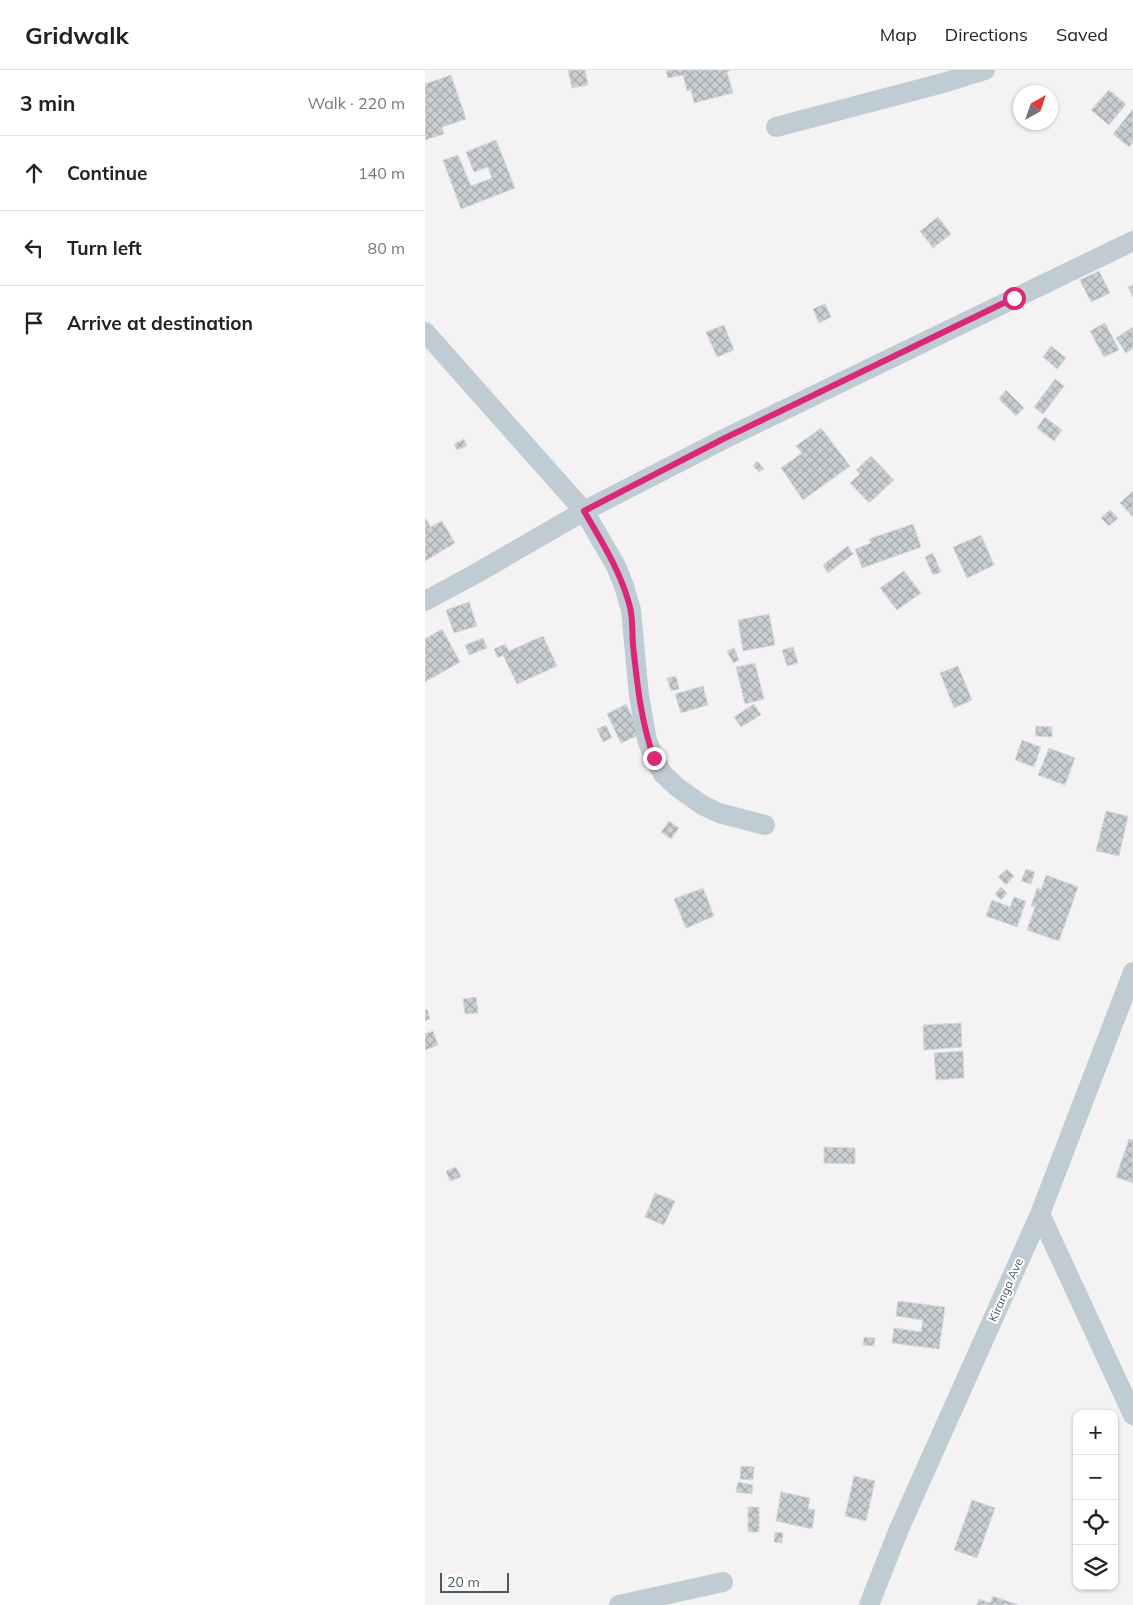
<!DOCTYPE html>
<meta charset="utf-8">
<style>
:root{--surface:#fff;--page:#f6f6f6;--text:#222;--muted:#767676;--line:#e0e0e0}
body{margin:0;font-family:Mulish,sans-serif;background:var(--page);color:var(--text)}
.controls{position:absolute;right:15px;bottom:15px;display:grid;overflow:hidden;border-radius:10px;box-shadow:0 1px 4px #0004}
.controls button{width:45px;height:45px;display:grid;place-items:center;padding:0;border:0;border-bottom:1px solid var(--line);background:var(--surface);color:var(--text);font:25px sans-serif}
.compass{position:absolute;left:588px;top:15px;width:45px;height:45px;border-radius:50%;background:var(--surface);box-shadow:0 1px 4px #0004;rotate:40deg}
.scale{position:absolute;left:15px;bottom:12px;width:69px;box-sizing:border-box;padding-left:5px;border:2px solid #485a62;border-top:0;font-size:14px;line-height:18px;white-space:nowrap;color:#485a62;-webkit-text-stroke:4px #fff;paint-order:stroke}
.stop{position:absolute;width:15px;height:15px;margin:-11px;border:4px solid #db2777;border-radius:50%;background:#fff}
.stop.end{background:#db2777;border-color:#fff;box-shadow:0 1px 5px #0008}
.list{margin:0;padding:0;list-style:none}
h2{display:flex;justify-content:space-between;align-items:center;height:65px;margin:0;padding:0 20px;font-size:21px}
h2 small{font-size:16px;font-weight:400;color:var(--muted)}
.list li{display:grid;grid-template-columns:32px 1fr auto;gap:15px;align-items:center;box-sizing:border-box;height:75px;padding:0 20px;border-top:1px solid var(--line)}
.list b{display:block;font-size:19px;white-space:nowrap}
.list em{font-size:16px;font-style:normal;color:var(--muted)}
.icon{flex:none;width:28px;height:28px;fill:none;stroke:currentColor;stroke-width:2;stroke-linecap:round;stroke-linejoin:round}
.map{position:relative;flex:none;width:708px;height:1535px;overflow:hidden}
header{display:flex;align-items:center;gap:30px;box-sizing:border-box;height:70px;padding:0 25px;background:var(--surface);border-bottom:1px solid var(--line)}
header strong{font-size:24px}
nav{display:flex;gap:28px;margin-inline-start:auto;font-size:18px}
main{display:flex}
aside{flex:1;background:var(--surface)}
.map>svg:first-child{display:block}
.building{fill:url(#building-cross-hatch);stroke:#d6d9de}
.lines{fill:none;stroke-linecap:round;stroke-linejoin:round}
.street{stroke:#bfccd3;stroke-width:20}
.route{stroke:#db2777;stroke-width:6}
.labels{text-anchor:middle;stroke-width:4;stroke-linejoin:round;paint-order:stroke}
.street-label{font-size:12px;fill:#485a62;stroke:#fff}
</style>
<header>
<strong>Gridwalk</strong>
<nav><a>Map</a><a>Directions</a><a>Saved</a></nav>
</header>
<main>
<aside>
<h2>3 min<small>Walk · 220 m</small></h2>
<ul class="list">
<li><svg class="icon" aria-label="ahead" viewBox="0 0 24 24"><path d="M12 20V5M6 11l6-6 6 6"/></svg><div><b>Continue</b></div><em>140 m</em></li>
<li><svg class="icon" aria-label="left" viewBox="0 0 24 24"><path d="M17 20v-9H6M10 6l-5 5 5 5"/></svg><div><b>Turn left</b></div><em>80 m</em></li>
<li><svg class="icon" aria-label="arrive" viewBox="0 0 24 24"><path d="M6 21V4h12l-3 4 3 4H6"/></svg><div><b>Arrive at destination</b></div></li>
</ul>
</aside>
<div class="map">
<svg width="708" height="1535" viewBox="0 0 708 1535">
<defs>
<pattern id="building-cross-hatch" width="8" height="8" patternUnits="userSpaceOnUse" patternTransform="scale(1.25)"><rect width="8" height="8" fill="#c9ced2"/><path d="M0 0l8 8M0 8l8-8" fill="none" stroke="#a5aaae"/></pattern>
</defs>
<rect width="100%" height="100%" fill="#f5f2f3"/>
<!-- building -->
<path class="building" d="M143 0H160L163 15 147 18Z
M241 0H306L302 2 308 23 269 33 266 20 262 21 258 5 243 8Z
M26 5 41 49 17 57 19 64 0 70V14Z
M684 20 701 34 684 55 666 40Z
M708 39V72L704 77 688 64Z
M71 70 90 118 36 139 18 90 33 85 46 116 67 108 63 97 49 102 41 82Z
M513 147 526 164 508 178 495 161Z
M674 201 685 223 666 232 655 210Z
M708 215V227L703 217Z
M400 234 406 247 394 253 388 239Z
M680 253 694 280 679 287 665 261Z
M299 255 309 280 292 287 281 262Z
M708 257V278L701 283 691 268Z
M626 276 641 288 632 299 618 287Z
M630 309 639 316 618 344 609 337Z
M581 320 599 338 591 346 574 329Z
M620 347 637 360 629 371 612 358Z
M396 358 425 396 378 430 356 398 377 383 371 376Z
M39 369 42 376 32 380 29 374Z
M446 386 469 410 444 433 425 413 435 404 431 400Z
M332 391 339 399 334 402 328 396Z
M708 421V447L695 433Z
M685 440 693 448 684 456 676 448Z
M0 448 6 457 17 451 30 473 0 491Z
M488 454 496 477 437 498 430 479 446 473 444 469Z
M556 465 569 495 542 508 528 477Z
M423 476 428 484 403 503 398 495Z
M508 483 516 502 508 505 500 487Z
M479 501 496 523 472 540 455 518Z
M44 532 52 556 29 563 21 540Z
M344 544 350 575 318 581 313 550Z
M17 559 35 592 0 612V569Z
M118 566 132 596 92 614 78 585 73 588 69 579 80 574 84 581Z
M58 568 62 578 44 585 40 575Z
M368 577 373 593 362 596 357 580Z
M309 578 314 590 308 593 302 581Z
M330 593 339 629 320 634 311 597Z
M533 596 547 630 529 638 515 603Z
M251 606 254 619 246 621 242 608Z
M278 616 283 635 256 643 250 624Z
M201 634 216 664 196 673 182 644Z
M329 634 336 645 316 657 309 647Z
M181 655 187 668 178 672 172 659Z
M611 656 627 657V667L610 666Z
M597 670 616 677 609 697 590 690Z
M624 678 650 688 640 715 613 705Z
M681 741 703 746 694 786 671 781Z
M244 751 254 758 246 769 236 762Z
M582 799 589 806 581 815 573 807Z
M601 799 610 802 606 814 596 811Z
M621 805 653 817 634 871 602 860 610 837 606 836 612 818 616 820Z
M576 817 582 823 576 830 570 824Z
M278 818 289 846 261 858 249 829Z
M589 827 601 831 592 857 561 846 567 830 585 837Z
M51 927 53 943 40 944 38 929Z
M2 939 5 949 0 951V940Z
M536 953 537 977 499 980 498 955Z
M8 961 13 975 0 980V964Z
M538 981 539 1008 511 1010 509 983Z
M704 1069 708 1070V1113L691 1107Z
M399 1077 430 1078V1094L399 1093Z
M31 1097 36 1107 25 1111 21 1101Z
M230 1123 250 1131 239 1155 220 1147Z
M473 1231 520 1237 514 1279 467 1273 469 1258 496 1262 498 1250 471 1246Z
M439 1267 450 1268 449 1276 438 1275Z
M316 1396 329 1397 328 1410 315 1409Z
M429 1406 450 1411 441 1451 420 1446Z
M313 1412 328 1415 327 1424 311 1422Z
M356 1422 385 1428 383 1439 390 1440 387 1459 351 1451Z
M547 1430 570 1438 552 1488 529 1480Z
M323 1437H334V1462H323Z
M350 1462 358 1463 357 1473 349 1472Z
M568 1526 593 1535H552L554 1529 565 1533Z"/>
<g class="lines">
<!-- street -->
<path class="street" d="M351 57 518 13 560 0
M0 262 159 441 191 496 199 516 206 540 214 626 222 670 229 688 238 704 252 717 277 735 294 743 340 755
M0 531 52 503 159 441 299 369 708 171
M615 1144 708 1345
M194 1535 298 1512
M444 1535 474 1459 615 1144 708 902"/>
</g>
<g class="lines">
<!-- route -->
<path class="route" d="M229 688C216 652 212 613 208 575 207 563 208 549 205 537 196 502 177 472 159 441L298 369 589 228"/>
</g>
<g class="labels">
<!-- street labels -->
<g class="street-label">
<text transform="translate(581 1220) rotate(-66)" y="4">Kiranga Ave</text>
</g>
</g>
</svg>
<div class="controls">
<button>+</button>
<button>−</button>
<button><svg class="icon" aria-label="locate" viewBox="0 0 24 24"><circle cx="12" cy="12" r="6"/><path d="M12 2v4M12 18v4M2 12h4M18 12h4"/></svg></button>
<button><svg class="icon" aria-label="layers" viewBox="0 0 24 24"><path d="M12 4l9 5-9 5-9-5zM3 14l9 5 9-5"/></svg></button>
</div>
<svg class="compass" viewBox="-18 -18 36 36"><path d="M0-13l5 13h-10z" fill="#e53935"/><path d="M0 13l5-13h-10z" fill="#767676"/></svg>
<div class="scale">20 m</div>
<div class="stop" style="left:589px;top:228px"></div>
<div class="stop end" style="left:229px;top:688px"></div>
</div>
</main>
